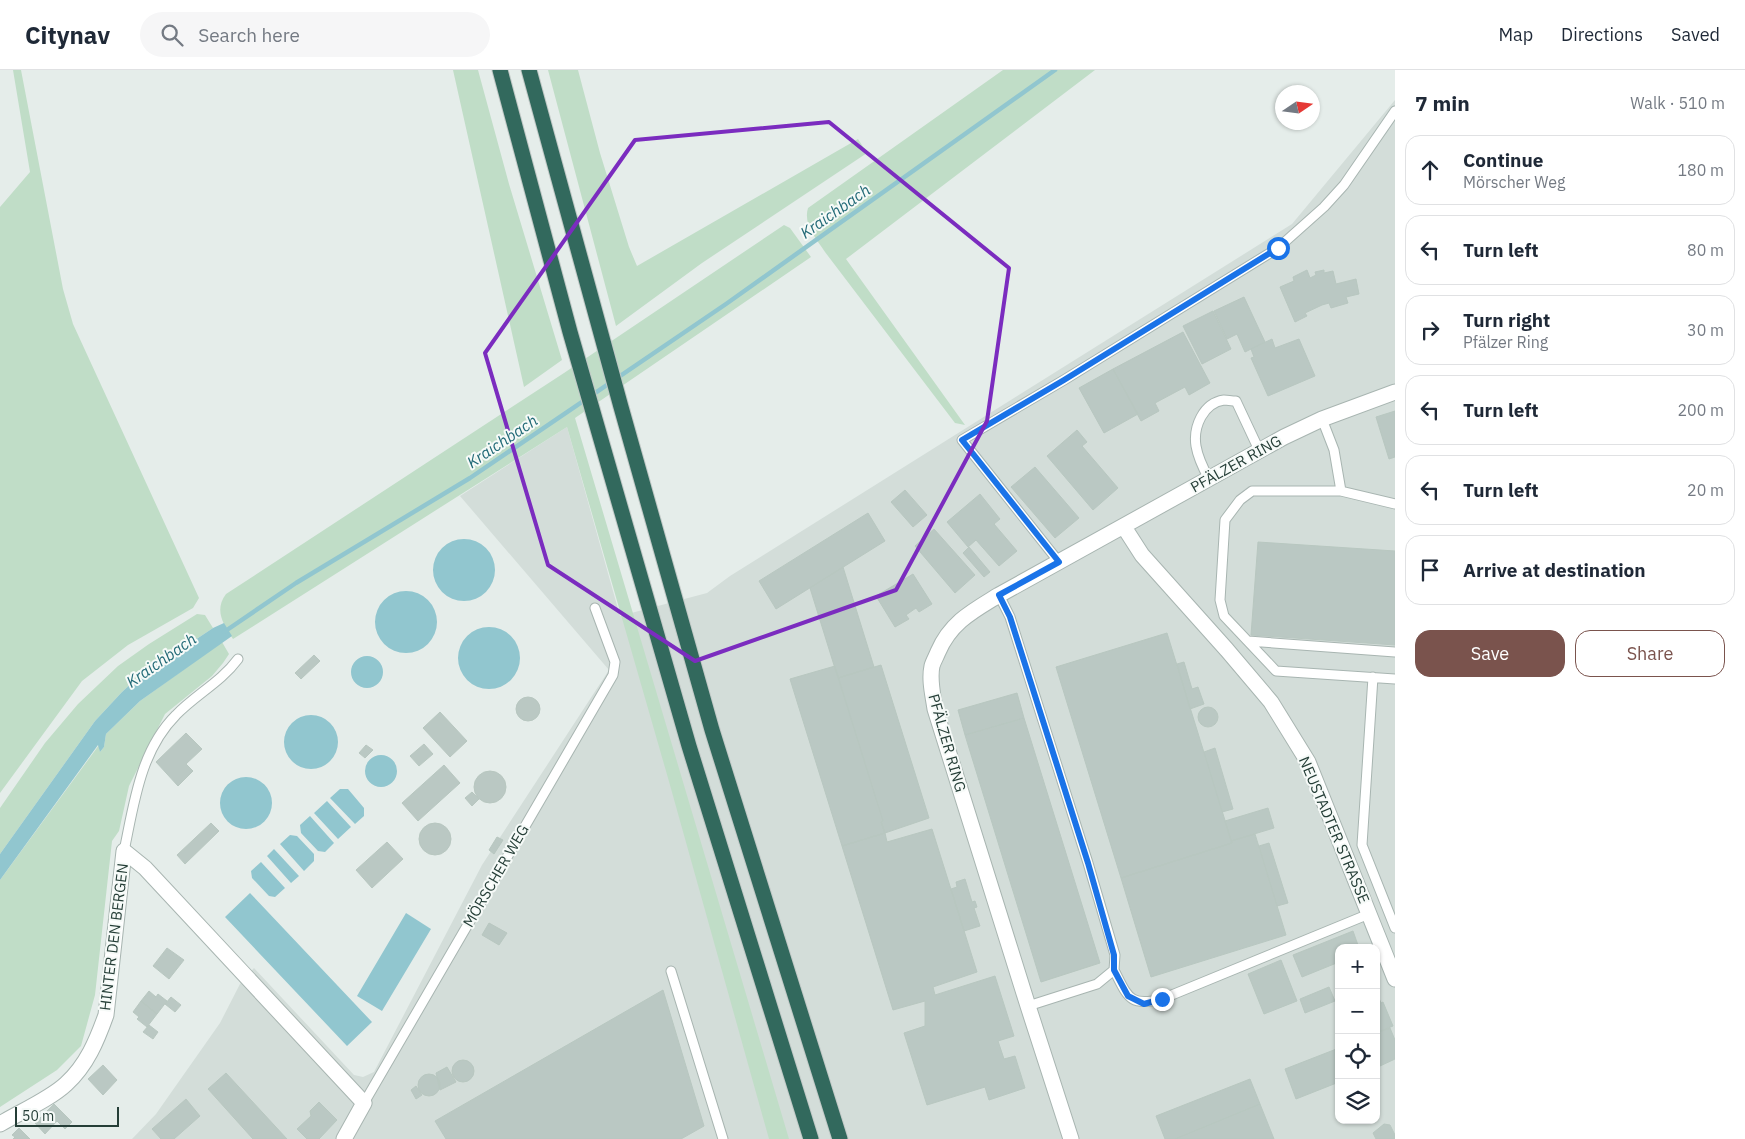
<!DOCTYPE html>
<meta charset="utf-8">
<style>
:root{--surface:#fff;--page:#f6f6f7;--text:#1f2937;--muted:#747a83;--line:#e0e1e3;--accent:#7a534d}
body{margin:0;font-family:"IBM Plex Sans",sans-serif;background:var(--page);color:var(--text)}
.controls{position:absolute;right:15px;bottom:15px;display:grid;overflow:hidden;border-radius:10px;box-shadow:0 1px 4px #0004}
.controls button{width:45px;height:45px;display:grid;place-items:center;padding:0;border:0;border-bottom:1px solid var(--line);background:var(--surface);color:var(--text);font:25px sans-serif}
.compass{position:absolute;left:1275px;top:15px;width:45px;height:45px;border-radius:50%;background:var(--surface);box-shadow:0 1px 4px #0004;rotate:77deg}
.scale{position:absolute;left:15px;bottom:12px;width:104px;box-sizing:border-box;padding-left:5px;border:2px solid #253e37;border-top:0;font-size:14px;line-height:18px;white-space:nowrap;color:#253e37;-webkit-text-stroke:4px #f6faf8;paint-order:stroke}
.stop{position:absolute;width:15px;height:15px;margin:-11px;border:4px solid #1a73e8;border-radius:50%;background:#fff}
.stop.end{background:#1a73e8;border-color:#fff;box-shadow:0 1px 5px #0008}
.list{margin:0;padding:0;list-style:none}
h2{display:flex;justify-content:space-between;align-items:center;height:65px;margin:0;padding:0 20px;font-size:21px}
h2 small{font-size:16px;font-weight:400;color:var(--muted)}
.list li{display:grid;grid-template-columns:32px 1fr auto;gap:15px;align-items:center;box-sizing:border-box;height:70px;margin:0 10px 10px;padding:0 10px;border:1px solid var(--line);border-radius:15px}
.list b{display:block;font-size:19px;white-space:nowrap}
.list p{margin:0;font-size:16px;white-space:nowrap;color:var(--muted)}
.list em{font-size:16px;font-style:normal;color:var(--muted)}
.actions{display:flex;gap:10px;padding:15px 20px}
.actions a{flex:1;padding:11px 0;border:1px solid var(--accent);border-radius:15px;text-align:center;font-size:18px;color:var(--accent)}
.actions .main{background:var(--accent);color:#fff}
.icon{flex:none;width:28px;height:28px;fill:none;stroke:currentColor;stroke-width:2;stroke-linecap:round;stroke-linejoin:round}
.map{position:relative;flex:none;width:1395px;height:1069px;overflow:hidden}
header{display:flex;align-items:center;gap:30px;box-sizing:border-box;height:70px;padding:0 25px;background:var(--surface);border-bottom:1px solid var(--line)}
header strong{font-size:24px}
nav{display:flex;gap:28px;margin-inline-start:auto;font-size:18px}
.search{width:350px;height:45px;background:var(--page);display:flex;align-items:center;gap:12px;box-sizing:border-box;padding:0 18px;border-radius:28px;color:var(--muted);font-size:19px}
main{display:flex}
aside{flex:1;background:var(--surface)}
.map>svg:first-child{display:block}
.built{fill:#d3ddd9;fill-rule:evenodd}
.green{fill:#c0ddc7}
.water{fill:#91c6cf}
.lines{fill:none;stroke-linecap:round;stroke-linejoin:round}
.stream{stroke:#91c6cf;stroke-width:4.5}
.building{fill:#bac8c3;stroke:#b8c7c0}
.lane-casing{stroke:#a8b5b1;stroke-width:11}
.street-casing{stroke:#a8b5b1;stroke-width:17}
.highway-casing{stroke:#c2c9c7;stroke-width:17}
.lane{stroke:#fff;stroke-width:9}
.street{stroke:#fff;stroke-width:15}
.highway{stroke:#32695d;stroke-width:15}
.route{stroke:#1a73e8;stroke-width:6}
.marked{fill:none;stroke:#7b2cbf;stroke-width:4;stroke-linejoin:round}
.labels{text-anchor:middle;stroke-width:4;stroke-linejoin:round;paint-order:stroke}
.street-label{font-size:15px;fill:#253e37;stroke:#f6faf8}
.water-label{font-size:16px;font-style:italic;fill:#226a77;stroke:#f6faf8}
</style>
<header>
<strong>Citynav</strong>
<div class="search"><svg class="icon" aria-label="search" viewBox="0 0 24 24"><circle cx="10" cy="10" r="6"/><path d="M15 15l6 6"/></svg>Search here</div>
<nav><a>Map</a><a>Directions</a><a>Saved</a></nav>
</header>
<main>
<div class="map">
<svg width="1395" height="1069" viewBox="0 0 1395 1069">
<rect width="100%" height="100%" fill="#e5edea"/>
<!-- built -->
<path class="built" d="M1395 30V1069H132L156 1044 220 953 240 914 254 898 354 1005 363 1007 374 1002 482 795 609 600 460 426 567 357 620 546 707 523 730 506 1292 154ZM1339 878H1376V1050H1339Z"/>
<!-- green -->
<path class="green" d="M13 0H21L63 219 73 254 199 528 193 538 128 575 82 611 0 723V137L30 102Z
M453 0H478L509 114 562 290 524 317Z
M548 0H578L600 83 629 177 637 196 858 69 867 83 702 193 616 256Z
M1003 0H1095L846 189 965 355 955 353 825 182C816 168 803 155 808 138Z
M784 155 790 158 811 187 575 348 789 1069H769L668 708 567 357 233 569C223 554 214 540 226 524L564 303Z
M197 544 205 545 213 558 135 610 122 622 95 651 0 784V738L45 673 78 634 118 596 149 574Z
M222 572 229 584 223 593 212 606 165 644 129 716 119 761 112 771 95 925 81 976 57 1000 0 1037V810L99 675 100 682 104 677 106 664 140 631Z"/>
<!-- water -->
<path class="water" d="M433 500a31 31 0 1 1 62 0a31 31 0 1 1-62 0Z
M375 552a31 31 0 1 1 62 0a31 31 0 1 1-62 0Z
M224 553 232 566 140 631 106 664 104 677 100 682 98 675 0 810V784L95 651 122 622 135 610 213 558Z
M458 588a31 31 0 1 1 62 0a31 31 0 1 1-62 0Z
M351 602a16 16 0 1 1 32 0a16 16 0 1 1-32 0Z
M284 672a27 27 0 1 1 54 0a27 27 0 1 1-54 0Z
M365 701a16 16 0 1 1 32 0a16 16 0 1 1-32 0Z
M220 733a26 26 0 1 1 52 0a26 26 0 1 1-52 0Z
M340 719H348L364 738V746L355 754 330 728Z
M327 731 351 757 338 769 314 743Z
M310 746 334 773 325 782 318 781 301 763 300 755Z
M290 765 297 766 314 784V791L304 801 280 774Z
M274 779 299 806 291 813 267 786Z
M261 792 285 818 275 827 269 826 252 808 251 801Z
M250 823 372 952 347 976 225 847Z
M406 843 431 859 382 941 357 926Z"/>
<g class="lines">
<!-- stream -->
<path class="stream" d="M224 562 296 513 470 408 726 234 1055 0"/>
</g>
<!-- building -->
<path class="building" d="M1307 200 1310 208 1316 205 1315 202 1324 200V203L1333 201 1336 214 1356 209 1359 224 1346 227 1348 233 1331 238 1329 233 1322 235 1305 243 1307 246 1295 252 1280 217 1294 211 1293 207Z
M1244 227 1265 272 1245 282 1237 264 1227 269 1214 241Z
M1213 241 1231 279 1202 294 1183 256Z
M1183 262 1210 313 1189 325 1185 317 1155 333 1159 341 1141 351 1113 299Z
M1272 269 1275 278 1299 269 1315 306 1268 326 1251 288 1254 287 1251 279Z
M1113 299 1138 344 1104 363 1079 318Z
M1395 341V387L1389 389 1376 347Z
M1077 360 1087 372 1082 376 1118 418 1093 440 1047 386Z
M1035 397 1079 448 1055 468 1011 417Z
M905 420 927 445 913 457 891 432Z
M980 424 1000 449 994 454 1017 481 999 496 976 470 968 477 947 452Z
M868 443 885 471 776 539 759 511Z
M934 459 975 505 955 523 915 476Z
M1258 472 1395 481V575L1251 565Z
M969 477 990 502 984 507 963 483Z
M843 497 874 597 838 608 810 518Z
M913 504 932 534 919 542 916 538 906 545 909 549 895 557 876 526Z
M1167 563 1232 773 1121 808 1056 597Z
M314 585 320 591 301 609 295 603Z
M1184 592 1192 619 1198 617 1204 634 1190 639 1177 594Z
M881 595 929 748 885 763 881 752 883 751 838 608Z
M835 596 883 751 881 752 885 763 842 776 790 609Z
M1017 623 1024 648 965 665 958 640Z
M516 639a12 12 0 1 1 24 0a12 12 0 1 1-24 0Z
M1198 647a10 10 0 1 1 20 0a10 10 0 1 1-20 0Z
M440 642 467 671 450 687 423 658Z
M1024 648 1100 893 1041 912 965 665Z
M186 663 202 679 186 694 193 701 178 716 156 692Z
M424 674 433 684 419 696 410 686Z
M366 675 373 680 365 688 359 683Z
M1215 678 1233 739 1222 742 1204 682Z
M444 695 460 713 418 751 402 733Z
M474 717a16 16 0 1 1 32 0a16 16 0 1 1-32 0Z
M472 722 479 729 472 736 465 728Z
M1268 738 1274 758 1231 771 1225 751Z
M419 769a16 16 0 1 1 32 0a16 16 0 1 1-32 0Z
M211 753 219 761 185 794 177 785Z
M932 759 977 902 933 917 935 925 995 906 1014 966 998 971 1004 989 1015 986 1025 1018 989 1030 985 1017 927 1035 904 963 925 956V931L893 940 842 776 885 763 887 772Z
M1255 764 1286 865 1151 907 1121 808 1232 773 1231 771Z
M497 767 503 770 494 784 489 780Z
M387 772 403 789 372 818 356 800Z
M1269 773 1288 833 1277 836 1259 776Z
M965 809 972 832 975 831 977 837 974 838 980 856 964 861 951 819 957 817 956 812Z
M489 853 507 863 499 875 482 865Z
M1353 861 1359 878H1339V892L1302 907 1293 885Z
M167 878 184 890 169 909 153 896Z
M1281 890 1297 931 1264 944 1248 904Z
M1329 917 1335 931 1305 943 1300 929Z
M663 920 704 1056 681 1069H446L435 1051Z
M149 921 156 927 158 924 167 931 157 944 141 931Z
M1376 921 1381 933 1383 932 1393 956 1376 963Z
M171 927 181 935 175 942 165 934Z
M141 931 157 944 147 957 137 949 139 947 133 942Z
M149 955 158 962 153 969 143 962Z
M1390 958 1395 970V989L1380 996 1376 993V963Z
M1339 978V1012L1296 1029 1285 999Z
M452 1001a11 11 0 1 1 22 0a11 11 0 1 1-22 0Z
M103 995 117 1010 103 1025 88 1009Z
M447 997 456 1012 440 1020 436 1003Z
M226 1003 287 1069H253L208 1019Z
M418 1015a11 11 0 1 1 22 0a11 11 0 1 1-22 0Z
M1250 1009 1260 1034 1175 1069H1165L1156 1046Z
M416 1016 422 1025 416 1029 411 1020Z
M186 1029 200 1046 174 1069H161L152 1059Z
M319 1032 337 1050 319 1069H307L297 1059 311 1046 310 1041Z
M54 1034 72 1052 65 1059 57 1051 45 1064 35 1053Z
M1260 1034 1274 1069H1175Z
M1384 1054 1390 1055 1395 1065V1069H1376L1373 1063Z
M19 1058 30 1069H13L15 1067 12 1065Z"/>
<g class="lines">
<defs>
<path id="lane" d="M1322 349 1334 380 1341 421 1395 434
M1209 409C1203 398 1198 388 1196 376 1193 357 1203 333 1224 330 1227 330 1232 331 1236 331L1259 380
M1341 421H1252L1240 430 1225 450 1220 530 1224 546 1276 601 1395 609
M1059 492 962 370 1064 310 1278 178 1324 137 1344 115 1395 41
M999 525 1010 547 1088 793 1115 885 1114 900 1097 914 1028 936
M1248 571 1395 582
M1373 607 1362 775 1395 858
M124 781C134 734 140 681 176 645 195 625 221 612 238 589
M1114 900C1128 927 1129 937 1162 929L1369 844
M671 901 723 1069
M364 1033 613 605 615 592 595 538"/>
<path id="street" d="M1124 457 1142 485 1227 580 1271 632 1308 692 1395 909
M124 781 145 798 364 1033 344 1069
M0 1054C20 1042 50 1029 66 1014 87 995 97 970 106 945L124 781
M1071 1069 1028 936 935 639C933 625 929 610 932 596 933 592 936 587 938 582 951 552 973 541 999 525L1284 367 1322 349 1395 322"/>
<path id="highway" d="M500 0 570 262 689 676 811 1069
M529 0 621 337 712 660 840 1069"/>
</defs>
<!-- lane casing -->
<use href="#lane" class="lane-casing"/>
<!-- street casing -->
<use href="#street" class="street-casing"/>
<!-- highway casing -->
<use href="#highway" class="highway-casing"/>
<!-- lane -->
<use href="#lane" class="lane"/>
<!-- street -->
<use href="#street" class="street"/>
<!-- highway -->
<use href="#highway" class="highway"/>
</g>
<g class="lines">
<!-- route -->
<path class="route" d="M1162 929 1144 934 1128 926 1114 900V885L1088 793 1010 547 999 525 1059 492 962 370 1064 310 1278 178"/>
</g>
<!-- marked area -->
<path class="marked" d="M829 52 1009 198 987 351 896 520 695 591 548 495 485 283 635 70Z"/>
<g class="labels">
<!-- street labels -->
<g class="street-label">
<text transform="translate(1236 394) rotate(-29)" y="5">PFÄLZER RING</text>
<text transform="translate(947 673) rotate(74)" y="5">PFÄLZER RING</text>
<text transform="translate(1334 760) rotate(67)" y="5">NEUSTADTER STRASSE</text>
<text transform="translate(496 806) rotate(-60)" y="5">MÖRSCHER WEG</text>
<text transform="translate(114 867) rotate(-83)" y="5">HINTER DEN BERGEN</text>
</g>
<!-- water labels -->
<g class="water-label">
<text transform="translate(835 141) rotate(-35)" y="6">Kraichbach</text>
<text transform="translate(502 371) rotate(-34)" y="6">Kraichbach</text>
<text transform="translate(161 590) rotate(-35)" y="6">Kraichbach</text>
</g>
</g>
</svg>
<div class="controls">
<button>+</button>
<button>−</button>
<button><svg class="icon" aria-label="locate" viewBox="0 0 24 24"><circle cx="12" cy="12" r="6"/><path d="M12 2v4M12 18v4M2 12h4M18 12h4"/></svg></button>
<button><svg class="icon" aria-label="layers" viewBox="0 0 24 24"><path d="M12 4l9 5-9 5-9-5zM3 14l9 5 9-5"/></svg></button>
</div>
<svg class="compass" viewBox="-18 -18 36 36"><path d="M0-13l5 13h-10z" fill="#e53935"/><path d="M0 13l5-13h-10z" fill="#747a83"/></svg>
<div class="scale">50 m</div>
<div class="stop" style="left:1278px;top:178px"></div>
<div class="stop end" style="left:1162px;top:929px"></div>
</div>
<aside>
<h2>7 min<small>Walk · 510 m</small></h2>
<ul class="list">
<li><svg class="icon" aria-label="ahead" viewBox="0 0 24 24"><path d="M12 20V5M6 11l6-6 6 6"/></svg><div><b>Continue</b><p>Mörscher Weg</p></div><em>180 m</em></li>
<li><svg class="icon" aria-label="left" viewBox="0 0 24 24"><path d="M17 20v-9H6M10 6l-5 5 5 5"/></svg><div><b>Turn left</b></div><em>80 m</em></li>
<li><svg class="icon" aria-label="right" viewBox="0 0 24 24"><path d="M7 20v-9h11M14 6l5 5-5 5"/></svg><div><b>Turn right</b><p>Pfälzer Ring</p></div><em>30 m</em></li>
<li><svg class="icon" aria-label="left" viewBox="0 0 24 24"><path d="M17 20v-9H6M10 6l-5 5 5 5"/></svg><div><b>Turn left</b></div><em>200 m</em></li>
<li><svg class="icon" aria-label="left" viewBox="0 0 24 24"><path d="M17 20v-9H6M10 6l-5 5 5 5"/></svg><div><b>Turn left</b></div><em>20 m</em></li>
<li><svg class="icon" aria-label="arrive" viewBox="0 0 24 24"><path d="M6 21V4h12l-3 4 3 4H6"/></svg><div><b>Arrive at destination</b></div></li>
</ul>
<div class="actions"><a class="main">Save</a><a>Share</a></div>
</aside>
</main>
